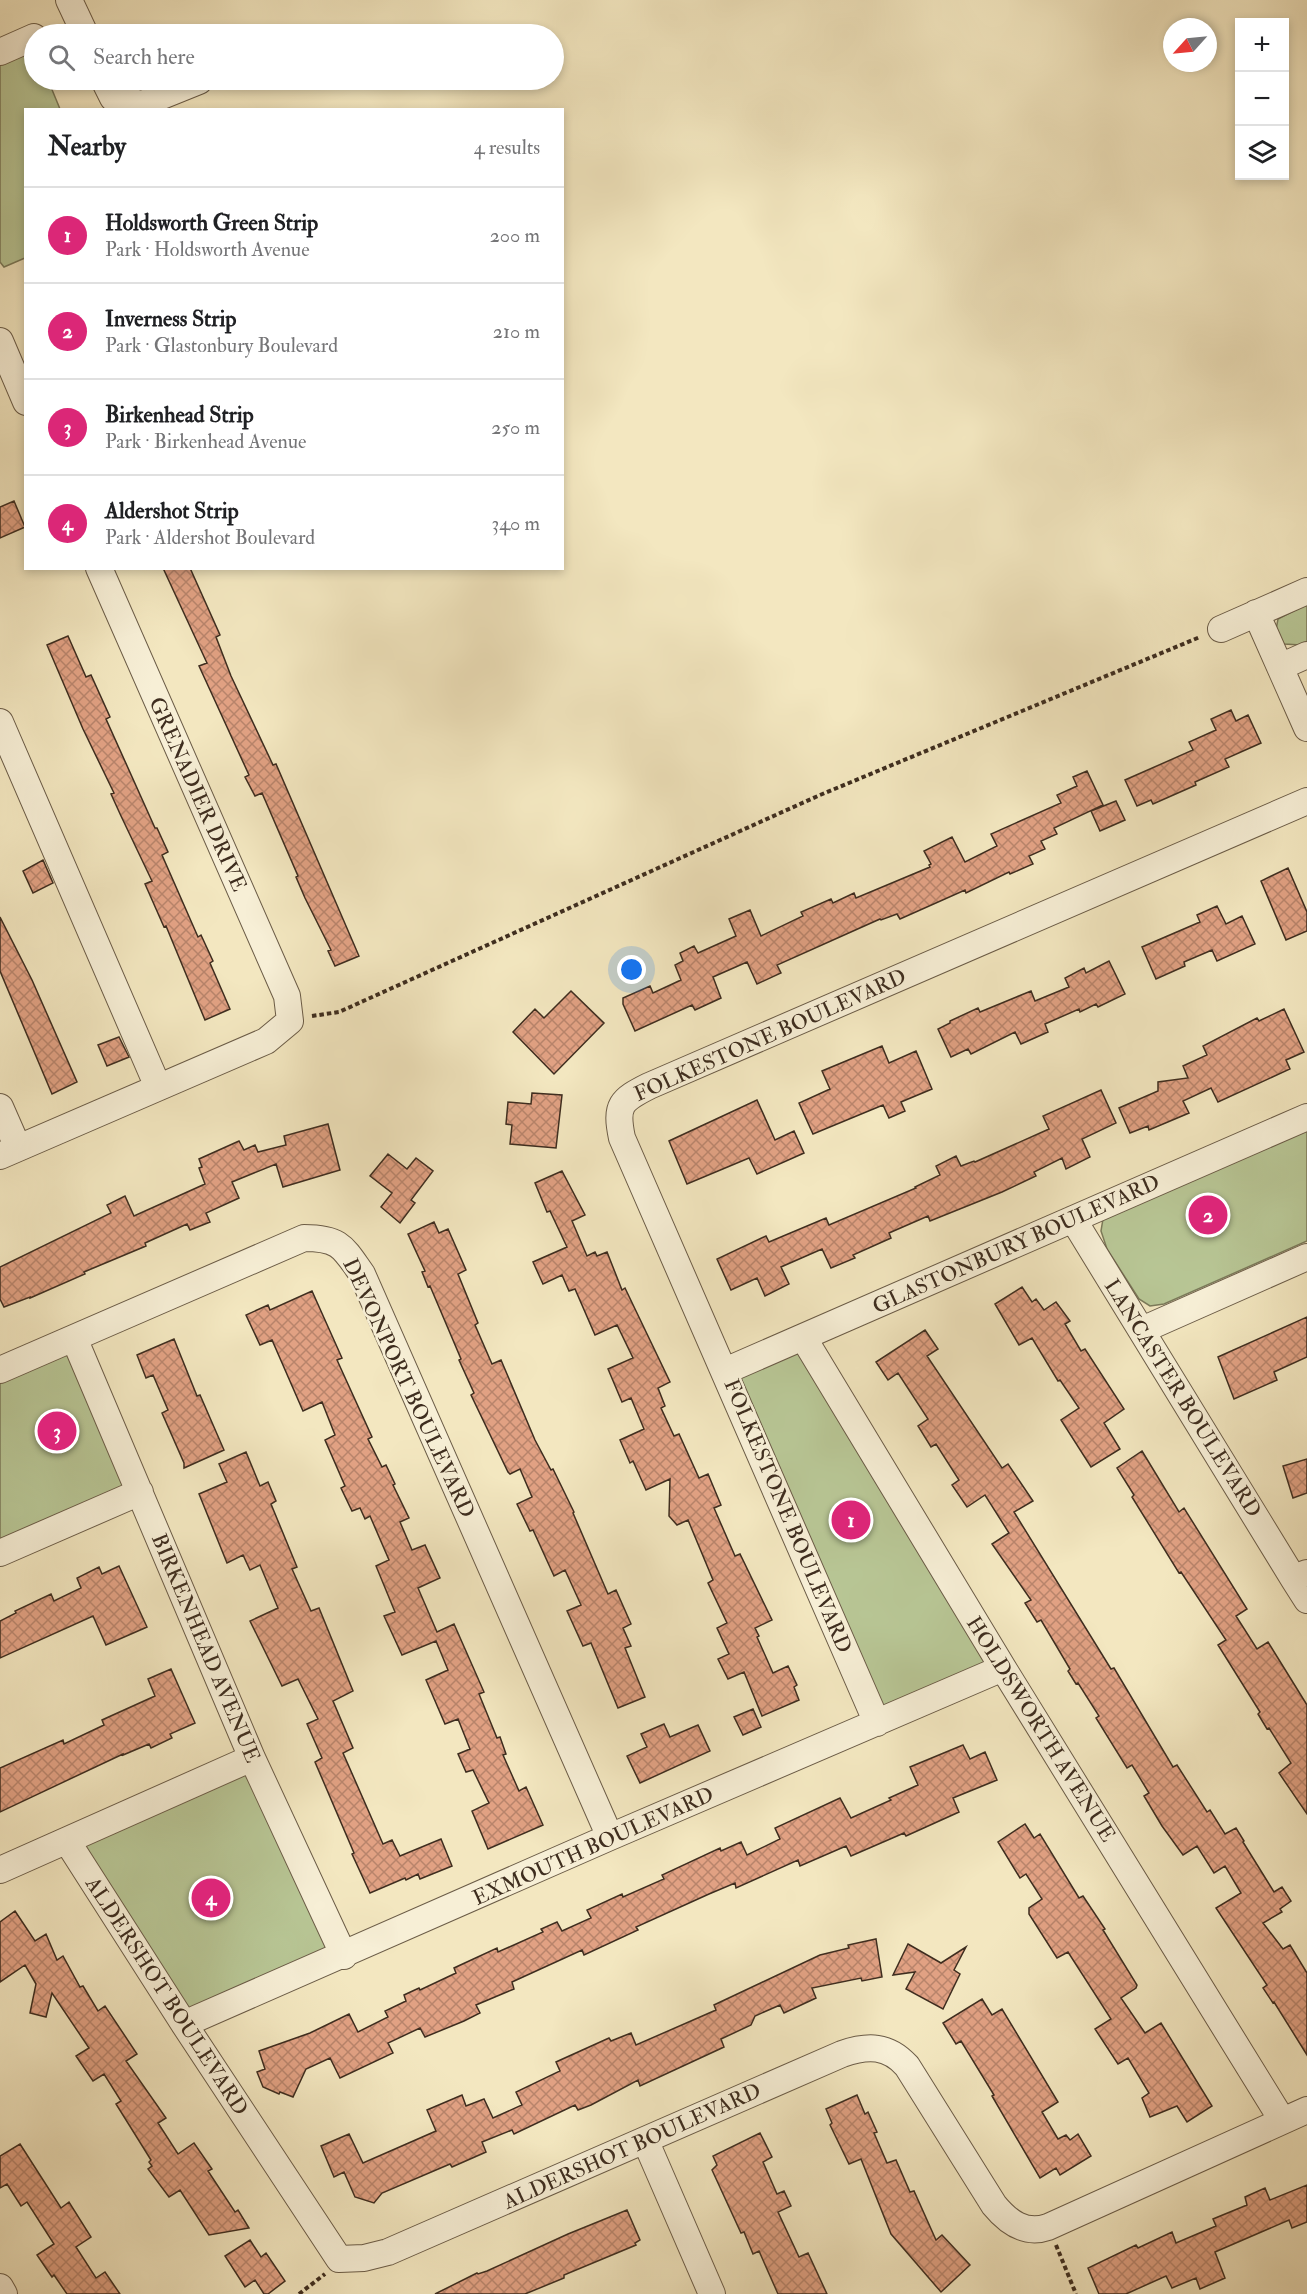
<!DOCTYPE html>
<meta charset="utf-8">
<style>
:root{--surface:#fff;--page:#f2f2f2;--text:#202124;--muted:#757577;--line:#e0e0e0;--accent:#db2777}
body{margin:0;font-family:"IM FELL Double Pica",serif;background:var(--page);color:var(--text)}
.controls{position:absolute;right:18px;top:18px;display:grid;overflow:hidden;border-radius:0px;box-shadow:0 3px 9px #0003}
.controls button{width:54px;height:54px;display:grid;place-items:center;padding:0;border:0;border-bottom:2px solid var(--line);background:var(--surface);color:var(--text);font:30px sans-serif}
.compass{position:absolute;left:1163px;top:18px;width:54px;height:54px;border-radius:50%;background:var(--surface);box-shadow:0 3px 9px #0003;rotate:243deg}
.you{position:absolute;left:632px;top:970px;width:21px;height:21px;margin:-15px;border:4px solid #fff;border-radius:50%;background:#1a73e8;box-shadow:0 0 0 9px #1a73e833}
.badge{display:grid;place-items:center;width:39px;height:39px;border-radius:50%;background:var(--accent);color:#fff;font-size:20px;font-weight:700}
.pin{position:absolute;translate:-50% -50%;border:3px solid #fff;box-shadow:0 2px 6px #0006}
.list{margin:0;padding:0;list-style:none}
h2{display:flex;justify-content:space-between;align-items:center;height:78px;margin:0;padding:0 24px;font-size:26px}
h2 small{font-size:20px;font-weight:400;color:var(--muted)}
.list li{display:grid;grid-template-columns:39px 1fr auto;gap:18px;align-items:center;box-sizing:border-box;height:96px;padding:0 24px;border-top:2px solid var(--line)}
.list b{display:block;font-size:22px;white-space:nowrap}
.list p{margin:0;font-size:20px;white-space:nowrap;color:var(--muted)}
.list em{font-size:20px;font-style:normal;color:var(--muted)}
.icon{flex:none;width:33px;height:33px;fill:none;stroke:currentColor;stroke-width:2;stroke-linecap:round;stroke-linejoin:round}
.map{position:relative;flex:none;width:1307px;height:2294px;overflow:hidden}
.search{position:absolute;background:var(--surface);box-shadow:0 3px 9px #0003;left:24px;top:24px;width:540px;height:66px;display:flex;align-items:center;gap:15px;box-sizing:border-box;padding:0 21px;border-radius:33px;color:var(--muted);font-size:22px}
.panel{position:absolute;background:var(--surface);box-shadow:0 3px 9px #0003;left:24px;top:108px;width:540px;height:462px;border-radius:0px}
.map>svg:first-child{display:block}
.green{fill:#b8c695;stroke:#7b7a5a;stroke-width:1.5}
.building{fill:url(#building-cross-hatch);stroke:#3e2d1f;stroke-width:1.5}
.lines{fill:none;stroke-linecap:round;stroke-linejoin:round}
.minor-casing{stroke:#6b5c47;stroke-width:28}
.path{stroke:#3e2d1f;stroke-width:4;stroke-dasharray:4.5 3;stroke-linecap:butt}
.minor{stroke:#f7efd6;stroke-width:26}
.labels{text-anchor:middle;stroke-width:5;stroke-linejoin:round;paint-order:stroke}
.street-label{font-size:21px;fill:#3e2d1f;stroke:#f7efd6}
</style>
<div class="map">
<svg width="1307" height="2294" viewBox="0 0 1307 2294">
<defs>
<pattern id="building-cross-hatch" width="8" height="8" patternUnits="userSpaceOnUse" patternTransform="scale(1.5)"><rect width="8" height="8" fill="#e1a183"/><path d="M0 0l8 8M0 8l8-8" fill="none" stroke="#b8846b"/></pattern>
</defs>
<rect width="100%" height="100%" fill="#f3e7c0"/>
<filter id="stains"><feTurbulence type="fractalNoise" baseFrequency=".00333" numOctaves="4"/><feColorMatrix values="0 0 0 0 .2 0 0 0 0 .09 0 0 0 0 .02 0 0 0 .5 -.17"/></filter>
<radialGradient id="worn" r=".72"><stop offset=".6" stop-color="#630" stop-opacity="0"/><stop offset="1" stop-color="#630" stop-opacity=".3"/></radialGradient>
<!-- green -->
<path class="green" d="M34 49V80H48L60 109 26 110 25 258 4 267 0 262V60Z
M1307 604V642L1301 645 1284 644 1275 635 1278 619Z
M1307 1127V1241L1164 1304 1150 1306 1139 1299 1107 1249 1101 1231 1103 1219Z
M803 1337 1003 1668 877 1723 725 1371Z
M74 1338 140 1492 0 1553V1370Z
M252 1758 344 1956 184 2024 67 1841Z"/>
<!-- building -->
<path class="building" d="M14 501 25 527 0 538V507Z
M163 568H190L220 635 216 637 231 676 273 765 276 764 359 956 335 966 328 951 331 950 305 898 296 877 298 876 262 793 255 796 245 777 249 775 199 666 207 663Z
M68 636 86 677 91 675 110 717 106 719 155 828H157L168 852 162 855 198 937 201 935 213 961 210 963 230 1009 205 1020 166 926 164 927 145 884 152 881 121 816 111 794 114 793 83 729 47 645Z
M1231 710 1236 721 1248 715 1261 743 1225 759 1229 767 1195 782 1196 785 1153 804 1151 800 1137 806 1125 780 1193 750 1189 742 1216 730 1211 719Z
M1087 771 1103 805 1054 828 1057 834 1041 841 1045 849 1029 856 1033 864 1010 874 1009 872 966 893 965 890 900 919 897 914 881 920 880 919 777 965 781 973 757 984 747 962 713 977 721 998 695 1010 692 1005 635 1031 623 1004V998L650 986 653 993 681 980 675 965 683 961 680 953 694 946 698 953 736 936 729 919 750 910 761 936 803 916 801 912 831 899 833 903 854 893 856 898 930 867 929 865 931 864 924 851 952 837 965 862 997 846 991 834 1061 803 1057 795 1077 786 1073 777Z
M1116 801 1125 820 1100 831 1091 811Z
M43 860 53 883 33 893 23 871Z
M1288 868 1307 912V931L1286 940 1261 881Z
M1217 906 1226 924 1242 916 1255 944 1217 961 1212 950 1184 962 1185 966 1156 979 1142 947 1200 922 1197 915Z
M0 917 32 980 77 1082 52 1094 0 971Z
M1109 961 1125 994 1098 1007 1096 1004 1080 1012 1079 1009 1045 1024 1048 1032 1021 1044 1015 1032 971 1054 968 1049 951 1057 938 1029 950 1023V1021L978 1008 980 1012 1031 991 1035 1001 1069 987 1065 978 1084 968 1086 973Z
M571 991 604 1023 554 1074 513 1032 535 1009 544 1018Z
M1284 1009 1304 1052 1286 1060 1290 1069 1218 1102 1211 1088 1183 1101 1189 1113 1149 1130 1148 1126 1130 1133 1119 1108 1158 1091V1082L1188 1078 1183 1066 1207 1055 1203 1046 1257 1018 1259 1021Z
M119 1037 129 1057 107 1066 98 1045Z
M882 1046 889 1063 916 1051 932 1089 901 1102 905 1111 889 1118 883 1105 813 1134 799 1103 830 1089 822 1071Z
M1101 1090 1116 1123 1082 1139 1090 1157 1066 1169 1062 1158 1034 1172 1036 1176 1002 1192 930 1221 928 1216 889 1233 891 1238 853 1255 855 1258 831 1268 822 1249 781 1267 789 1284 765 1296 757 1278 731 1290 717 1259 766 1236 769 1242 826 1218 829 1225 916 1188 915 1187 940 1175 936 1166 956 1156 961 1166 974 1161 975 1162 1049 1129 1043 1116Z
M532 1093 562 1095 556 1148 510 1144 512 1125 506 1124 508 1102 531 1104Z
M757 1100 775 1140 794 1131 804 1153 757 1174 749 1158 687 1184 669 1141Z
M328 1124 340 1170 283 1187 276 1164 232 1182 239 1198 206 1213 210 1222 190 1230 187 1224 145 1243 146 1246 84 1272 85 1274 30 1298V1297L4 1307 0 1299V1267L111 1213 107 1205 125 1196 134 1216 205 1184 199 1168 202 1167 199 1159 239 1141 244 1150 255 1145 258 1152 286 1145 284 1136Z
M388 1154 407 1169 416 1158 433 1171 411 1200 415 1203 400 1223 381 1207 392 1193 370 1176Z
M562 1171 585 1215 572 1221 587 1256 595 1252 597 1256 607 1252 622 1290 625 1288 670 1382 658 1388 665 1406 661 1408 674 1436 679 1434 699 1478 708 1474 721 1505 714 1508 735 1556 740 1554 772 1620 755 1628 759 1636 757 1637 773 1673 788 1666 797 1685 794 1687 799 1700 762 1716 744 1672 728 1679 718 1659 729 1654 717 1628 727 1623 708 1583 713 1580 688 1520 677 1525 669 1516 670 1479 646 1490 633 1461 630 1463 620 1440 644 1429 631 1398 622 1402 608 1369 633 1358 617 1325 595 1335 575 1289 569 1291 562 1275 543 1284 533 1262 567 1247 550 1211 547 1212 535 1183Z
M434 1222 439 1233 448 1229 466 1270 458 1274 478 1323 475 1325 492 1364 501 1360 535 1440 551 1470 553 1469 574 1512 573 1513 608 1594 616 1590 631 1624 623 1628 631 1646 625 1648 645 1697 618 1708 591 1643 583 1646 567 1611 581 1605 565 1570 554 1576 533 1530 530 1531 517 1504 532 1497 520 1469 510 1474 508 1472 471 1395 474 1393 459 1360 461 1359 430 1286 428 1287 422 1272 425 1271 408 1234Z
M1022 1287 1032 1302 1036 1299 1044 1310 1056 1302 1070 1321 1065 1324 1081 1351 1085 1349 1124 1409 1104 1423 1120 1449 1091 1467 1061 1420 1079 1408 1060 1380 1058 1381 1032 1338 1019 1345 995 1304Z
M312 1291 342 1358 337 1360 372 1437 368 1439 382 1467 386 1465 395 1484 393 1485 409 1518 400 1522 412 1550 425 1545 440 1578 418 1588 437 1632 454 1624 484 1692 479 1694 497 1738 500 1737 506 1754 503 1755 519 1791 526 1787 543 1825 488 1849 472 1811 489 1803 473 1770 466 1772 458 1754 470 1749 458 1719 445 1724 426 1680 448 1670 436 1641 402 1655 384 1616 395 1612 376 1566 389 1560 370 1516 365 1519 360 1508 352 1511 341 1488 345 1486 325 1440 335 1435 322 1402 303 1411 272 1340 260 1345 246 1315 268 1305 270 1310Z
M1307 1317V1357L1274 1372 1277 1380 1234 1399 1218 1357Z
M925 1330 938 1349 927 1356 1002 1468 1008 1464 1033 1501 1014 1512 1111 1669 1114 1668 1173 1767 1177 1765 1207 1812 1210 1810 1225 1834 1236 1828 1244 1841 1243 1842 1274 1892 1282 1887 1291 1901 1280 1909 1282 1912 1263 1923 1283 1949 1290 1945 1307 1973V2055L1274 2002 1273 2003 1263 1988 1267 1985 1216 1908 1241 1893 1225 1866 1214 1873 1197 1846 1183 1855 1162 1826 1144 1796 1149 1793 1132 1765 1127 1768 1096 1718 1099 1716 1078 1683 1076 1684 1068 1671 1070 1669 1041 1620 1037 1622 1025 1603 1031 1600 992 1544 1009 1533 985 1495 967 1507 952 1485 959 1480 936 1444 931 1447 918 1426 928 1419 898 1373 888 1380 876 1362Z
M174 1339 197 1396 200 1395 224 1450 184 1468V1463L162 1413 168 1410 153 1375 146 1378 137 1355Z
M1142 1451 1179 1512 1184 1508 1247 1609 1236 1616 1257 1649 1268 1642 1307 1705V1814L1279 1773 1291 1763 1269 1728 1267 1729 1258 1714 1260 1712 1218 1645 1226 1640 1181 1572 1179 1573 1132 1497 1134 1495 1117 1468Z
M246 1452 260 1486 268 1482 276 1501 271 1504 297 1567 292 1569 311 1611 319 1608 353 1691 333 1701 353 1748 343 1753 383 1844 392 1840 400 1856 441 1839 452 1866 420 1879 418 1874 406 1880 405 1878 370 1893 352 1854 354 1853 315 1762 322 1758 307 1724 318 1719 298 1679 282 1686 250 1621 278 1608 260 1565 250 1570 243 1555 227 1563 199 1494 227 1482 219 1464Z
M1307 1459V1493L1293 1498 1283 1466Z
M119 1566 147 1627 106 1645 93 1616 0 1658V1621L16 1613 15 1611 51 1594 54 1601 81 1588 77 1578 99 1567 102 1574Z
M171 1669 195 1723 170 1734 172 1738 151 1748 149 1744 123 1755V1754L0 1812V1768L63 1740 64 1744 104 1725 102 1720 155 1696 148 1679Z
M753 1709 761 1727 743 1735 734 1717Z
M664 1724 670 1737 698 1725 710 1751 640 1783 627 1756 647 1747 641 1734Z
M963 1745 970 1759 985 1752 997 1780 953 1798 959 1812 906 1836 904 1833 851 1856 846 1846 800 1866 798 1860 736 1888 735 1883 709 1894 636 1927 638 1930 584 1955 582 1950 512 1982 514 1989 476 2005 480 2013 464 2021 425 2037 420 2028 388 2043 393 2053 340 2078 330 2058 306 2069 293 2097 280 2092 279 2094 263 2087 257 2072 265 2069 259 2051 310 2033 349 2014 358 2032 388 2017 385 2011 406 2001 404 1995 419 1988 420 1990 456 1973 454 1968 497 1948 498 1952 543 1932 541 1929 557 1922 562 1931 591 1918 587 1910 622 1894 623 1897 664 1879 662 1875 720 1848 721 1851 741 1842 747 1855 780 1839 775 1828 840 1798 851 1818 891 1800 889 1798 918 1785 910 1767Z
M1025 1824 1034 1838 1040 1834 1079 1898 1083 1896 1105 1929 1103 1930 1137 1985 1136 1988 1121 1998 1145 2033 1161 2023 1212 2106 1187 2122 1177 2106 1150 2117 1142 2098 1149 2093 1128 2058 1118 2064 1095 2029 1111 2019 1068 1952 1057 1958 1029 1914V1908L1042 1899 1026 1874 1020 1878 998 1842Z
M15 1911 35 1941 46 1934 57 1960 63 1956 80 1987 83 1986 98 2011 105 2006 137 2054 126 2061 166 2118 158 2123 178 2154 194 2143 212 2169 208 2171 235 2212 238 2210 249 2228 209 2235 180 2190 169 2197 148 2169 152 2166 149 2162 151 2160 116 2104 121 2101 104 2074 93 2081 76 2056 89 2048 52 1993 46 2017 30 2013 36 1984 25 1965 0 1982V1922Z
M876 1939 882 1977 862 1981 861 1978 812 1988 816 1998 784 2013 780 2005 755 2016 751 2025 721 2039 724 2047 640 2086 638 2080 591 2105 578 2110 575 2105 514 2134 512 2130 482 2142 486 2152 452 2167 450 2164 382 2193 374 2203 355 2197 344 2172 334 2177 321 2146 349 2134 363 2163 436 2131 427 2110 462 2095 466 2106 484 2099 493 2118 522 2105 516 2092 560 2071 556 2062 609 2038 611 2041 631 2033 636 2045 716 2010 714 2005 820 1955 849 1948 848 1945Z
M908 1944 941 1963 966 1947 954 1970 960 1974 943 2009 906 1989 915 1972 893 1975Z
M982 1999 992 2015 1002 2009 1058 2102 1042 2112 1058 2139 1066 2135 1070 2140 1078 2134 1091 2156 1060 2175 1056 2168 1040 2178 992 2096 994 2095 961 2041 956 2044 943 2023Z
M857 2095 865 2114 868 2112 877 2132 874 2133 887 2163 896 2160 910 2192 914 2191 936 2240 942 2235 970 2265 941 2292 891 2234 861 2159 849 2164 830 2125 832 2123 826 2109Z
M760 2133 772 2157 763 2162 777 2194 784 2191 791 2206 778 2212 799 2257 808 2253 827 2294H778L759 2251 753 2254 744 2232 741 2233 712 2170 717 2165 713 2156Z
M20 2144 61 2208 69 2202 91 2237 76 2247 96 2278 105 2272 120 2294H67L54 2275 52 2277 37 2255 54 2244 27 2202 21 2206 7 2184 0 2188V2156Z
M1307 2185V2222L1292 2228 1289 2220 1215 2252 1225 2278 1200 2289 1196 2278 1172 2288 1166 2276 1126 2294H1099L1088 2268 1136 2245 1138 2248 1172 2232 1176 2243 1216 2226 1213 2219 1247 2205 1245 2197 1265 2188 1270 2200Z
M627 2210 640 2240 635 2243 636 2245 564 2275V2278L525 2294H435L477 2273 478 2274 487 2271 568 2234Z
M250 2240 261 2257 266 2253 285 2281 268 2294H264L255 2280 245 2287 225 2256Z"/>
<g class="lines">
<defs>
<path id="minor" d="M69 0 85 34
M0 52 34 37
M104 80 113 98 142 104 199 81
M0 341 26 402
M1256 613 1307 728
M1221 629 1307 591
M1280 667 1307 655
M0 722 158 1087
M0 1107 18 1148
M0 1156 266 1041 290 1021 287 996 99 568
M1073 1219 1293 1578 1307 1573
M1142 1330 1307 1257
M803 1337 1003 1668 1282 2120
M74 1338 252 1758 344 1956
M0 1370 304 1238C340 1238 343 1247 362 1274L610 1837
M725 1371 1307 1117
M0 1553 140 1492
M1293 1578 1307 1600
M877 1723 622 1138C615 1105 621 1100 649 1086L1307 801
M67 1841 184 2024 339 2259 364 2258 388 2252 842 2054C868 2045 888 2045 907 2066L994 2205C1008 2222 1025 2235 1048 2227L1307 2110
M0 1870 252 1758
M184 2024 610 1837 1003 1668
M646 2142 712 2294
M0 2287 4 2294"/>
</defs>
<!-- minor casing -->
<use href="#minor" class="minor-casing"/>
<!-- path -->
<path class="path" d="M312 1016 339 1012 820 795 1200 637
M1056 2245 1076 2294
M299 2294 325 2274"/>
<!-- minor -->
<use href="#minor" class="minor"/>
</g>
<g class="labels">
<!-- street labels -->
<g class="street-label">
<text transform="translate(198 794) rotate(66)" y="7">GRENADIER DRIVE</text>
<text transform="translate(770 1035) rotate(-24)" y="7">FOLKESTONE BOULEVARD</text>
<text transform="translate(1016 1244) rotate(-24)" y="7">GLASTONBURY BOULEVARD</text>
<text transform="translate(409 1388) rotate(65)" y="7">DEVONPORT BOULEVARD</text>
<text transform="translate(1183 1398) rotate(58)" y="7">LANCASTER BOULEVARD</text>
<text transform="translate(788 1516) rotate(67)" y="7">FOLKESTONE BOULEVARD</text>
<text transform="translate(206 1648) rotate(67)" y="7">BIRKENHEAD AVENUE</text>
<text transform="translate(1041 1729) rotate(58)" y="7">HOLDSWORTH AVENUE</text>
<text transform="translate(593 1846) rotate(-24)" y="7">EXMOUTH BOULEVARD</text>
<text transform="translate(167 1996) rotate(57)" y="7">ALDERSHOT BOULEVARD</text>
<text transform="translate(632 2146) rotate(-24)" y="7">ALDERSHOT BOULEVARD</text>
</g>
</g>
<rect width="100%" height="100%" filter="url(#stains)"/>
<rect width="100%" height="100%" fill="url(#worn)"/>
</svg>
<div class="controls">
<button>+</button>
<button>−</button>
<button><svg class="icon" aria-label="layers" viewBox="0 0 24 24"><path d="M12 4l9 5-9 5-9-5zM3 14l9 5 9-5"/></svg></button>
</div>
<svg class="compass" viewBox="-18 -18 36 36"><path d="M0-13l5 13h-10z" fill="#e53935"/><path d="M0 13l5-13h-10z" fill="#757577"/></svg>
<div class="you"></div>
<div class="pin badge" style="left:851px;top:1520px">1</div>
<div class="pin badge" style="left:1208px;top:1215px">2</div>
<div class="pin badge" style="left:57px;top:1431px">3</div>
<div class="pin badge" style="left:211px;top:1898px">4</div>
<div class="search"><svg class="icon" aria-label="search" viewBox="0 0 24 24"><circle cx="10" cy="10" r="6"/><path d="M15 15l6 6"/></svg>Search here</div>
<section class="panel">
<h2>Nearby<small>4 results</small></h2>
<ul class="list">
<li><span class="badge">1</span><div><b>Holdsworth Green Strip</b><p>Park · Holdsworth Avenue</p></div><em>200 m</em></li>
<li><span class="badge">2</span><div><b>Inverness Strip</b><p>Park · Glastonbury Boulevard</p></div><em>210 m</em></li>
<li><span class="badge">3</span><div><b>Birkenhead Strip</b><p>Park · Birkenhead Avenue</p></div><em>250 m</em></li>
<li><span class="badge">4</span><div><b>Aldershot Strip</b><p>Park · Aldershot Boulevard</p></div><em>340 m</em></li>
</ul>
</section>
</div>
